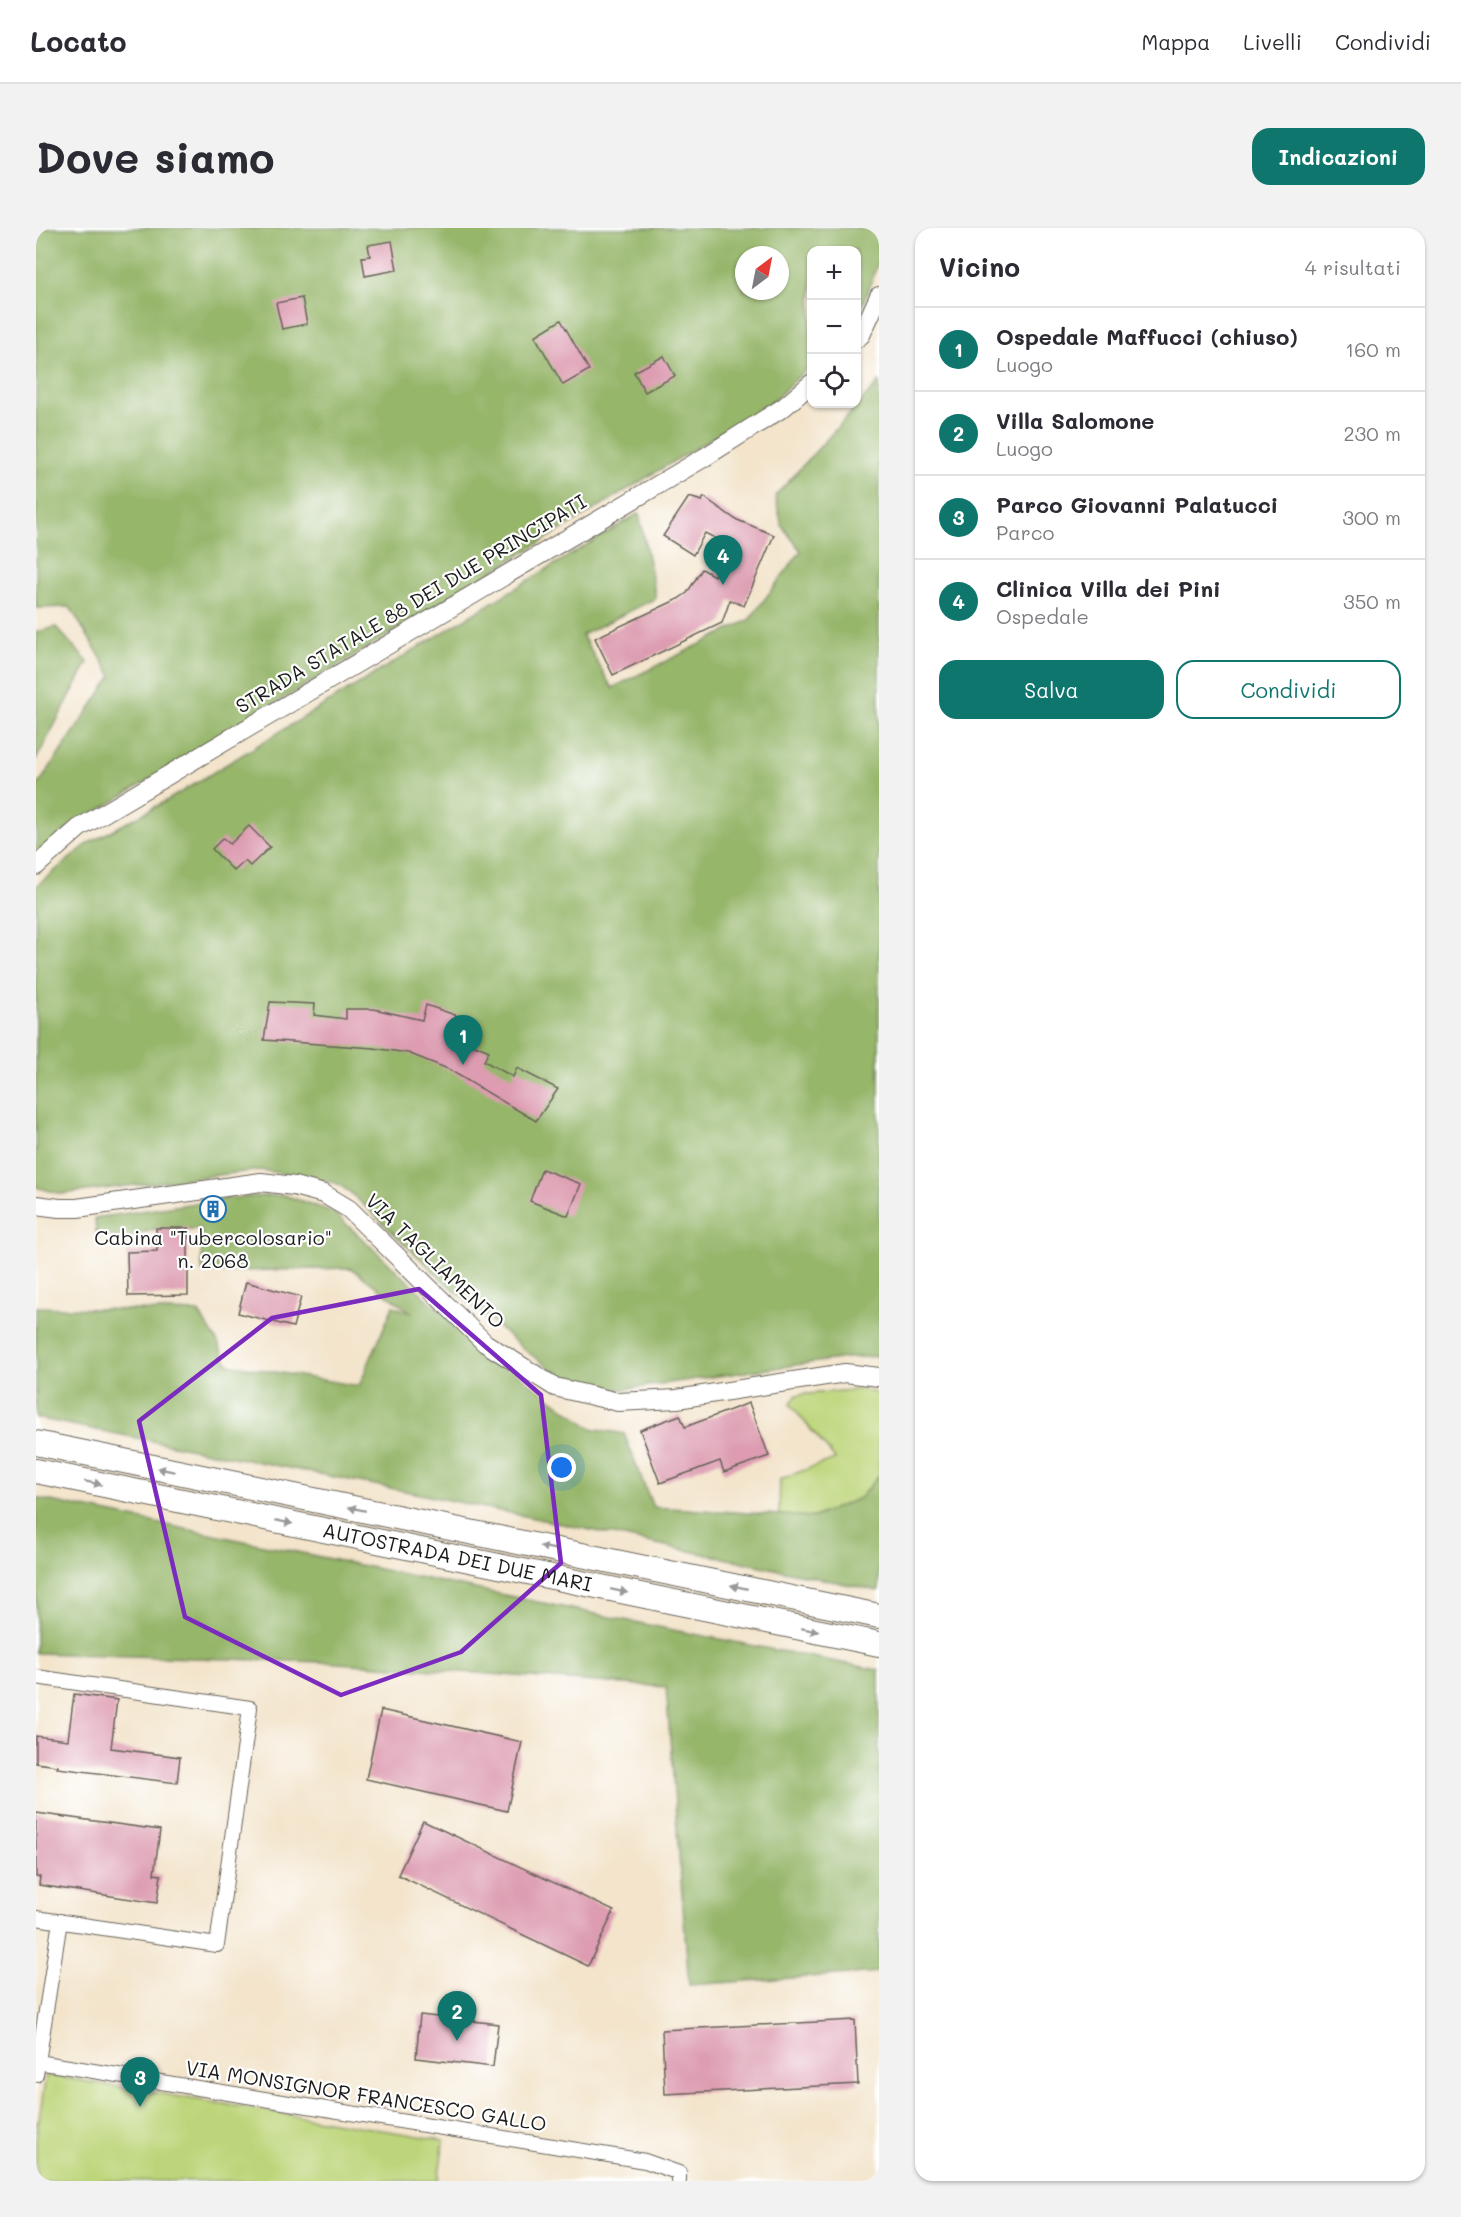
<!DOCTYPE html>
<html lang="it">
<meta charset="utf-8">
<style>
:root{--surface:#fff;--page:#f2f2f3;--text:#2b2b33;--muted:#7c7c81;--line:#e1e1e2;--accent:#0f766e}
body{margin:0;font-family:Mali,sans-serif;background:var(--page);color:var(--text)}
.controls{position:absolute;right:18px;top:18px;display:grid;overflow:hidden;border-radius:12px;box-shadow:0 2px 4px #0004}
.controls button{width:54px;height:54px;display:grid;place-items:center;padding:0;border:0;border-bottom:2px solid var(--line);background:var(--surface);color:var(--text);font:30px sans-serif}
.compass{position:absolute;left:699px;top:18px;width:54px;height:54px;border-radius:50%;background:var(--surface);box-shadow:0 2px 4px #0004;rotate:32deg}
.you{position:absolute;left:526px;top:1240px;width:21px;height:21px;margin:-15px;border:4px solid #fff;border-radius:50%;background:#1a73e8;box-shadow:0 0 0 9px #1a73e833}
.badge{display:grid;place-items:center;width:39px;height:39px;border-radius:50%;background:var(--accent);color:#fff;font-size:20px;font-weight:700}
.pin{position:absolute;translate:-50% -50px;filter:drop-shadow(0 2px 3px #0008)}
.pin::after{content:'';position:absolute;top:32px;width:21px;height:18px;background:inherit;clip-path:polygon(0 0,100% 0,50% 100%)}
.list{margin:0;padding:0;list-style:none}
h2{display:flex;justify-content:space-between;align-items:center;height:78px;margin:0;padding:0 24px;font-size:26px}
h2 small{font-size:20px;font-weight:400;color:var(--muted)}
.list li{display:grid;grid-template-columns:39px 1fr auto;gap:18px;align-items:center;box-sizing:border-box;height:84px;padding:0 24px;border-top:2px solid var(--line)}
.list b{display:block;font-size:22px;white-space:nowrap}
.list p{margin:0;font-size:20px;white-space:nowrap;color:var(--muted)}
.list em{font-size:20px;font-style:normal;color:var(--muted)}
.actions{display:flex;gap:12px;padding:18px 24px}
.actions a{flex:1;padding:14px 0;border:2px solid var(--accent);border-radius:18px;text-align:center;font-size:21px;color:var(--accent)}
.actions .main{background:var(--accent);color:#fff}
.icon{flex:none;width:33px;height:33px;fill:none;stroke:currentColor;stroke-width:2;stroke-linecap:round;stroke-linejoin:round}
.map{position:relative;flex:none;width:843px;height:1953px;overflow:hidden;border-radius:18px}
header{display:flex;align-items:center;gap:36px;box-sizing:border-box;height:84px;padding:0 30px;background:var(--surface);border-bottom:2px solid var(--line)}
header strong{font-size:28px}
nav{display:flex;gap:33px;margin-inline-start:auto;font-size:21px}
.intro{display:flex;align-items:center;justify-content:space-between;box-sizing:border-box;height:144px;padding:0 36px}
h1{margin:0;font-size:42px}
.button{padding:15px 27px;border-radius:18px;background:var(--accent);color:#fff;font-size:21px;font-weight:700}
main{display:flex;gap:36px;padding:0 36px}
aside{flex:1;background:var(--surface);border-radius:18px;box-shadow:0 2px 4px #0004}
.map>svg:first-child{display:block}
.green{fill:#bdd57a;stroke:#6c784b;stroke-width:1.5}
.forest{fill:#96b66a;stroke:#596943;stroke-width:1.5;fill-rule:evenodd}
.building{fill:#dd9cb1}
.lines{fill:none;stroke-linecap:round;stroke-linejoin:round}
.street-casing{stroke:#676259;stroke-width:16}
.secondary-casing{stroke:#676259;stroke-width:20}
.highway-casing{stroke:#676259;stroke-width:26}
.street{stroke:#fff;stroke-width:14}
.secondary{stroke:#fff;stroke-width:18}
.highway{stroke:#fff;stroke-width:24}
.oneway{fill:#999}
.marked{fill:none;stroke:#7b2cbf;stroke-width:4.5;stroke-linejoin:round}
.labels{text-anchor:middle;stroke-width:4.5;stroke-linejoin:round;paint-order:stroke}
.street-label{font-size:20px;fill:#1c1c1c;stroke:#fff}
.poi-label{font-size:20px;fill:#1c1c1c;stroke:#fff}
</style>
<header>
<strong>Locato</strong>
<nav><a>Mappa</a><a>Livelli</a><a>Condividi</a></nav>
</header>
<div class="intro"><h1>Dove siamo</h1><a class="button">Indicazioni</a></div>
<main>
<div class="map">
<svg width="843" height="1953" viewBox="0 0 843 1953">
<rect width="100%" height="100%" fill="#fff"/>
<filter id="ink" filterUnits="userSpaceOnUse"><feTurbulence type="fractalNoise" baseFrequency=".0167" numOctaves="2"/><feDisplacementMap in="SourceGraphic" scale="12" xChannelSelector="R" yChannelSelector="G"/><feConvolveMatrix kernelMatrix="1 2 1 2 8 2 1 2 1" color-interpolation-filters="sRGB"/></filter>
<filter id="wash" filterUnits="userSpaceOnUse"><feTurbulence type="fractalNoise" baseFrequency=".008" numOctaves="4" result="noise"/><feDisplacementMap in="SourceGraphic" scale="24" xChannelSelector="R" yChannelSelector="G"/><feGaussianBlur stdDeviation="1.35" result="paint"/><feColorMatrix in="noise" values="0 0 0 0 0 0 0 0 0 0 0 0 0 0 0 0 0 1.4 0 .05"/><feComposite in="paint" operator="in"/></filter>
<g filter="url(#wash)">
<rect width="100%" height="100%" fill="#f3e4cb"/>
<!-- green -->
<path class="green" d="M826 1161 843 1166V1247L824 1270 778 1289 743 1287 744 1251 799 1231 754 1176 761 1167Z
M10 1847 408 1912 402 1953H0V1910Z"/>
<!-- forest -->
<path class="forest" d="M0 0H843V32L821 92 820 22H776L775 137 737 173 24 606 0 629V560L76 448 34 379 0 380ZM708 27H744V63H708Z
M843 154V1128L809 1130 583 1162 529 1150 494 1126 410 1055 315 965 300 955 224 942 25 966 0 959V658L53 615 132 572 603 285 620 370 546 407 576 460 713 392 765 323 746 298 739 268Z
M20 399 52 434 0 532V404Z
M248 967 297 984 409 1087 415 1097 555 1200 588 1206 617 1279 778 1289 824 1270 843 1247V1363L379 1265 0 1190V1079L162 1084 180 1111 192 1136 323 1158 357 1078 376 1085 315 1040 166 1044 165 1001H118L89 1011 60 1005 59 990 193 970Z
M0 1270 642 1403 843 1442V1744L653 1757 630 1459 288 1434 0 1425Z"/>
<g id="blocks">
<!-- building -->
<path class="building" d="M356 13 361 42 329 48 326 29 334 28 332 17Z
M266 70 271 96 246 101 240 75Z
M525 92 553 142 527 157 499 108Z
M628 128 639 148 609 164 598 144Z
M653 269 666 273 668 269 699 291 738 307 708 378 694 372 686 395 577 447 559 410 642 371 651 365 666 341 678 348 691 316 669 305 657 327 627 308Z
M213 598 234 619 214 638 209 633 198 643 176 621 187 610 194 616Z
M234 774 279 776 278 787 310 791V781H338L386 792 390 777 422 788 415 803 429 813 453 823 448 833 477 849 481 840 522 861 500 893 412 841 372 825 337 820 228 812Z
M506 941 545 956 532 988 494 973Z
M184 973 185 988 171 989 170 974Z
M120 1000H152V1067L92 1068 91 1024 121 1023Z
M210 1054 265 1069 257 1099 202 1085Z
M713 1175 733 1228 688 1244 684 1233 624 1255 604 1202 644 1187 649 1199Z
M38 1466 81 1472 75 1520 144 1529 141 1555 21 1540 22 1538 0 1535V1508L32 1512Z
M345 1482 486 1514 471 1583 330 1551Z
M0 1585 124 1602 118 1646 125 1647 121 1675 3 1657 4 1649H0Z
M387 1593 578 1683 552 1738 362 1647Z
M384 1787 462 1796 457 1839 380 1830Z
M819 1792 822 1856 629 1866 626 1802Z"/>
</g>
</g>
<g filter="url(#ink)">
<use href="#blocks" fill-opacity="0" stroke="#676259" stroke-width="1.5"/>
<g class="lines">
<defs>
<path id="street" d="M0 1449 214 1480 181 1717 0 1690
M2 1834 609 1933 643 1945V1953
M0 1847 24 1693"/>
<path id="secondary" d="M820 111 825 107 843 68
M0 638 43 600 669 229 748 179 776 155
M0 977 23 980H41L225 954 258 958 288 966 313 981 449 1115 519 1159 582 1174 641 1171 809 1145 843 1149"/>
<g id="highway">
<path d="M0 1215 843 1388"/>
<path id="s1" d="M0 1243 843 1416"/>
</g>
</defs>
<!-- street casing -->
<use href="#street" class="street-casing"/>
<!-- secondary casing -->
<use href="#secondary" class="secondary-casing"/>
<!-- highway casing -->
<use href="#highway" class="highway-casing"/>
<!-- street -->
<use href="#street" class="street"/>
<!-- secondary -->
<use href="#secondary" class="secondary"/>
<!-- highway -->
<use href="#highway" class="highway"/>
</g>
<!-- one-way arrows -->
<defs><path id="oneway-solid" d="M-6-.8H1V-3.2L6.5 0L1 3.2V.8H-6Z" transform="scale(1.5)"/></defs>
<g class="oneway">
<use href="#oneway-solid" transform="translate(130 1242) rotate(-168)"/>
<use href="#oneway-solid" transform="translate(57 1255) rotate(12)"/>
<use href="#oneway-solid" transform="translate(321 1281) rotate(-168)"/>
<use href="#oneway-solid" transform="translate(248 1294) rotate(12)"/>
<use href="#oneway-solid" transform="translate(512 1320) rotate(-168)"/>
<use href="#oneway-solid" transform="translate(703 1359) rotate(-168)"/>
<use href="#oneway-solid" transform="translate(583 1363) rotate(12)"/>
<use href="#oneway-solid" transform="translate(774 1402) rotate(12)"/>
</g>
</g>
<!-- marked area -->
<path class="marked" d="M383 1061 505 1167 525 1335 425 1424 305 1467 149 1389 103 1193 236 1090Z"/>
<!-- icons -->
<defs>
<symbol id="building-ring" viewBox="-11 -11 22 22"><circle r="9.5" fill="#fff" stroke="#1f6fb2" stroke-width="1.5"/><path d="M-4-6H4V6H1V3H-1V6H-4ZM-2.5-4.3h1.7v1.8h-1.7ZM.8-4.3h1.7v1.8H.8ZM-2.5-1h1.7V.8h-1.7ZM.8-1h1.7V.8H.8Z" fill="#1f6fb2"/></symbol>
</defs>
<g fill-rule="evenodd">
<use href="#building-ring" x="162" y="966" width="30" height="30"/>
</g>
<g class="labels">
<!-- street labels -->
<g class="street-label">
<text transform="translate(375 376) rotate(-31)" y="7">STRADA STATALE 88 DEI DUE PRINCIPATI</text>
<text transform="translate(399 1033) rotate(44)" y="7">VIA TAGLIAMENTO</text>
<text dy="7" stroke="none"><textPath href="#s1" startOffset="430">AUTOSTRADA DEI DUE MARI</textPath></text>
<text transform="translate(330 1868) rotate(9)" y="7">VIA MONSIGNOR FRANCESCO GALLO</text>
</g>
<!-- poi labels -->
<g class="poi-label">
<text x="177" y="1017">Cabina "Tubercolosario"<tspan x="177" dy="23">n. 2068</tspan></text>
</g>
</g>
</svg>
<div class="controls">
<button>+</button>
<button>−</button>
<button><svg class="icon" aria-label="locate" viewBox="0 0 24 24"><circle cx="12" cy="12" r="6"/><path d="M12 2v4M12 18v4M2 12h4M18 12h4"/></svg></button>
</div>
<svg class="compass" viewBox="-18 -18 36 36"><path d="M0-13l5 13h-10z" fill="#e53935"/><path d="M0 13l5-13h-10z" fill="#7c7c81"/></svg>
<div class="you"></div>
<div class="pin badge" style="left:427px;top:837px">1</div>
<div class="pin badge" style="left:421px;top:1813px">2</div>
<div class="pin badge" style="left:104px;top:1879px">3</div>
<div class="pin badge" style="left:687px;top:357px">4</div>
</div>
<aside>
<h2>Vicino<small>4 risultati</small></h2>
<ul class="list">
<li><span class="badge">1</span><div><b>Ospedale Maffucci (chiuso)</b><p>Luogo</p></div><em>160 m</em></li>
<li><span class="badge">2</span><div><b>Villa Salomone</b><p>Luogo</p></div><em>230 m</em></li>
<li><span class="badge">3</span><div><b>Parco Giovanni Palatucci</b><p>Parco</p></div><em>300 m</em></li>
<li><span class="badge">4</span><div><b>Clinica Villa dei Pini</b><p>Ospedale</p></div><em>350 m</em></li>
</ul>
<div class="actions"><a class="main">Salva</a><a>Condividi</a></div>
</aside>
</main>
